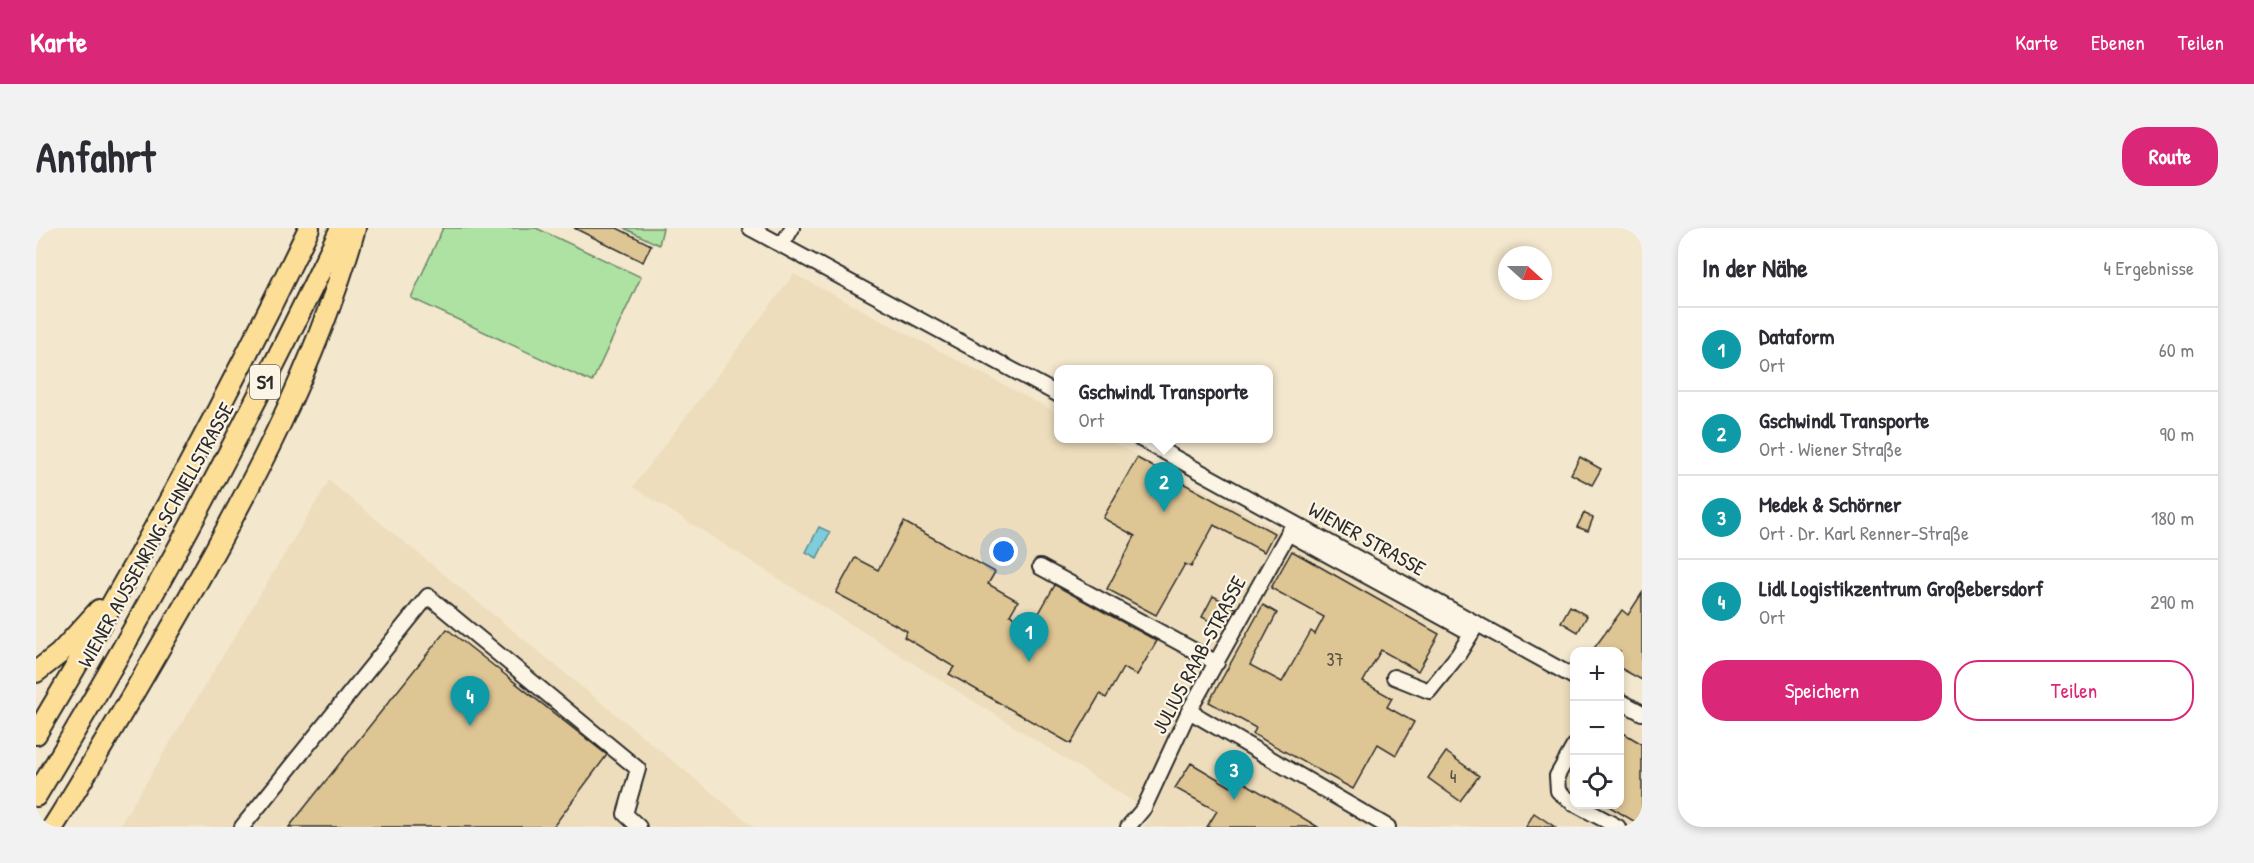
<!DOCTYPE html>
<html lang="de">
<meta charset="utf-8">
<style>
:root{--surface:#fff;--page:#f2f2f3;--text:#2b2b33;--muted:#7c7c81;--line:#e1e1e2;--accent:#db2777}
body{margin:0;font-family:"Patrick Hand",sans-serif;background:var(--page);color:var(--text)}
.controls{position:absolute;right:18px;bottom:18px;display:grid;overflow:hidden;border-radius:12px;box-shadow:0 3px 9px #0003}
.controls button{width:54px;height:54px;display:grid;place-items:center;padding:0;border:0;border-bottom:2px solid var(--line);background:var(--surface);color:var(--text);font:30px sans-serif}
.compass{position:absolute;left:1462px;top:18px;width:54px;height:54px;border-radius:50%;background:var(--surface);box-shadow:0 3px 9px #0003;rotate:111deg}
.you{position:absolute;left:968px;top:324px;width:21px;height:21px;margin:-15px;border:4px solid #fff;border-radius:50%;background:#1a73e8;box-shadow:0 0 0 9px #1a73e833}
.badge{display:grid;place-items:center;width:39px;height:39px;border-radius:50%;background:var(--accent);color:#fff;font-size:20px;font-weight:700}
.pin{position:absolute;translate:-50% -50px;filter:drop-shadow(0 2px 3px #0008)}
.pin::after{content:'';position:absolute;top:32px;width:21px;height:18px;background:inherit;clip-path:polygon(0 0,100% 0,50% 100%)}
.popup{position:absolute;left:1018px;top:137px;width:219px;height:78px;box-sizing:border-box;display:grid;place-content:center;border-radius:12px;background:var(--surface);filter:drop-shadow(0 2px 4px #0005);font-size:20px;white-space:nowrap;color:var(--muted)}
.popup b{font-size:22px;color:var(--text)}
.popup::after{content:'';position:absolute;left:50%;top:100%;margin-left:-12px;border:12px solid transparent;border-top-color:var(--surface)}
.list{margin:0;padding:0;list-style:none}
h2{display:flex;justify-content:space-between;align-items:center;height:78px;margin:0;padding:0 24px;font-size:26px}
h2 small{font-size:20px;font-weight:400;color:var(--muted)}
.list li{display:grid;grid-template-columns:39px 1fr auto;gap:18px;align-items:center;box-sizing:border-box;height:84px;padding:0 24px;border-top:2px solid var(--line)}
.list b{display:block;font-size:22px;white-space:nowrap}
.list p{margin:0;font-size:20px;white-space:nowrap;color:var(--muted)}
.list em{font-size:20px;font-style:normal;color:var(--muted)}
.actions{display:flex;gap:12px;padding:18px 24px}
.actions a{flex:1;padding:14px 0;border:2px solid var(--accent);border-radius:24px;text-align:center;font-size:21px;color:var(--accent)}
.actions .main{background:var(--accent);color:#fff}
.icon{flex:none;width:33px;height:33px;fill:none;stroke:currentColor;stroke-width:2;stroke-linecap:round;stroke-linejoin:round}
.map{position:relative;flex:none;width:1606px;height:599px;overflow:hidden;border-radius:24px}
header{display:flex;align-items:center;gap:36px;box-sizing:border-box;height:84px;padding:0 30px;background:var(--accent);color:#fff}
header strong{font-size:28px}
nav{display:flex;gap:33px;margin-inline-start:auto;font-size:21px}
.intro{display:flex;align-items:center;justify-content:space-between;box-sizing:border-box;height:144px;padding:0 36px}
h1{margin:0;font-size:42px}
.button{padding:15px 27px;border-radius:24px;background:var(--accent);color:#fff;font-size:21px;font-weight:700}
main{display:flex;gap:36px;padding:0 36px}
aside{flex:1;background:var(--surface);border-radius:24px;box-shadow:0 3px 9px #0003}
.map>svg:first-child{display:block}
.built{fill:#edddbc}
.green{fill:#aee2a3;stroke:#6c8667;stroke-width:1.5}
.water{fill:#7ecdda;stroke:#5d8c94;stroke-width:1.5}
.building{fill:#dec594;stroke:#2b2b2b;stroke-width:1.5}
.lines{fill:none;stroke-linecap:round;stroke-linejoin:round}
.minor-casing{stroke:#2b2b2b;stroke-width:18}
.highway-casing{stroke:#2b2b2b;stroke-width:24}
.minor{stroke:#fcf5e5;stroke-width:14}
.highway{stroke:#fdde96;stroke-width:20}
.labels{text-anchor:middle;stroke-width:4.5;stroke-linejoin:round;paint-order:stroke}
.number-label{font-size:18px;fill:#585245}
.shield{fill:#fcf5e5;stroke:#6a6863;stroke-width:1.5}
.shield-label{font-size:20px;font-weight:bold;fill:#2b2b2b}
.street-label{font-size:21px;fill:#2b2b2b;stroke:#fcf5e5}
</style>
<header>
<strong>Karte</strong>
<nav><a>Karte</a><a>Ebenen</a><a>Teilen</a></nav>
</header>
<div class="intro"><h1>Anfahrt</h1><a class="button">Route</a></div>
<main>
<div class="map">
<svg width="1606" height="599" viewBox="0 0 1606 599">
<rect width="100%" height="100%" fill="#f3e7cd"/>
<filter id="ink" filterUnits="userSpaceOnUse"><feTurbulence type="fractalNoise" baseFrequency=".0167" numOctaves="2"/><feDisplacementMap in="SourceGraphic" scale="12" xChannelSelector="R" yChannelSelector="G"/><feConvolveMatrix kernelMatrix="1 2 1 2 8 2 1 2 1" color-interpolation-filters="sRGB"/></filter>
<g filter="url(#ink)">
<!-- built -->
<path class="built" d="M758 46 1023 186V210L1070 211 1538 458V576H1584V482L1606 494V599H1107L1117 586 597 259Z
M293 253 718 599H83Z"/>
<!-- green -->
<path class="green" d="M407 0H500L605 49 556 154 375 70Z
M588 0H627L623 17Z"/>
<!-- water -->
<path class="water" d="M783 299 794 304 781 330 770 324Z"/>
<!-- building -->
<path class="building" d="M538 0H581L615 17 607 34Z
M1544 229 1565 241 1556 257 1535 246Z
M1101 230 1238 305 1228 324 1178 297 1155 339 1149 336 1120 387 1071 361 1099 308 1067 290Z
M1548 285 1557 290 1552 303 1541 299Z
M868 294 959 344 952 356 982 373 974 387 995 399 1019 357 1121 413 1101 447 1087 440 1070 470 1064 466 1035 516 913 446 918 439 868 409 871 403 800 365 819 330 842 342Z
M1256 323 1403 406 1382 443 1345 422 1327 454 1356 470 1351 479 1378 494 1360 527 1342 516 1317 561 1217 506 1220 500 1173 474 1227 377 1241 385 1214 437 1246 454 1275 403 1279 406 1288 389 1235 360Z
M1606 365V452L1584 440V423H1556L1586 382 1592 387Z
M1177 368 1200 380 1189 401 1166 389Z
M1534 378 1551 388 1542 404 1525 394Z
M411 401 571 527 517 599H253Z
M1584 503 1606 516V598L1569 576H1584Z
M1410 524 1443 548 1424 573 1392 550Z
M1155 535 1195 559 1201 550 1282 599H1171L1181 583 1139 560Z
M1498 585 1519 599H1490Z"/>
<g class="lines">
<defs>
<path id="minor" d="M714 0 1023 167
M746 17 756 0
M1103 210 1538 449
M1252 305 1435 405
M1004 339 1181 435
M1358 449 1393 463 1422 427 1440 398
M1584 473 1606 485
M1153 483 1352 599
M1538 518 1521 548 1522 563 1538 576
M1539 576 1582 599
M206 599 392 368 602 541 589 586 603 599
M1092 599 1108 580 1153 483 1258 295"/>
<path id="highway" d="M0 444 23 426 63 382
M0 506C99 341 190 173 273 0
M0 568C112 384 212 194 305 0
M17 599C63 526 106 451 149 376 217 256 282 133 319 0"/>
</defs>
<!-- minor casing -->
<use href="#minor" class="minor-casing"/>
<!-- highway casing -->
<use href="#highway" class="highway-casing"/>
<!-- minor -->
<use href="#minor" class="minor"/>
<!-- highway -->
<use href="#highway" class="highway"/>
</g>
</g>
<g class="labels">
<!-- number labels -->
<g class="number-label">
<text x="1299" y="438">37</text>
<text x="1417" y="555">4</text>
</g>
<!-- shield labels -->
<rect class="shield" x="214" y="137" width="30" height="34" rx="4.5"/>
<g class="shield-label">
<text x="229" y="161">S1</text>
</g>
<!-- street labels -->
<g class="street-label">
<text transform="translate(120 307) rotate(-61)" y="7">WIENER AUSSENRING SCHNELLSTRASSE</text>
<text transform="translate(1331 311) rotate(29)" y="7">WIENER STRASSE</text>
<text transform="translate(1163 427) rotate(-62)" y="7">JULIUS RAAB-STRASSE</text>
</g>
</g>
</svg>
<div class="controls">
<button>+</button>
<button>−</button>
<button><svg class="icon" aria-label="locate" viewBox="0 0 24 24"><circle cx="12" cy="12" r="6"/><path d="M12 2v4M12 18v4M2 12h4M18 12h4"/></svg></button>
</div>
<svg class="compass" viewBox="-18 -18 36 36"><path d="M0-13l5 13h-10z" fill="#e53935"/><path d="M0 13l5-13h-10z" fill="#7c7c81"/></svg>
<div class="you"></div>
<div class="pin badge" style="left:993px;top:434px;background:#0f9aa8">1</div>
<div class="pin badge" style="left:1128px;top:284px;background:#0f9aa8">2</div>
<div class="popup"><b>Gschwindl Transporte</b>Ort</div>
<div class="pin badge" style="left:1198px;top:572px;background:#0f9aa8">3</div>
<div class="pin badge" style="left:434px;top:498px;background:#0f9aa8">4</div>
</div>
<aside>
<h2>In der Nähe<small>4 Ergebnisse</small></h2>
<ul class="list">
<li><span class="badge" style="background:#0f9aa8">1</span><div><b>Dataform</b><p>Ort</p></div><em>60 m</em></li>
<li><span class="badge" style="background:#0f9aa8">2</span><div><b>Gschwindl Transporte</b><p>Ort · Wiener Straße</p></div><em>90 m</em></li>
<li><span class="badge" style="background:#0f9aa8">3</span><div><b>Medek &amp; Schörner</b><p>Ort · Dr. Karl Renner-Straße</p></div><em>180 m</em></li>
<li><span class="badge" style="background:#0f9aa8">4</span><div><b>Lidl Logistikzentrum Großebersdorf</b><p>Ort</p></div><em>290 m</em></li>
</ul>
<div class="actions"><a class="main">Speichern</a><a>Teilen</a></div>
</aside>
</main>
